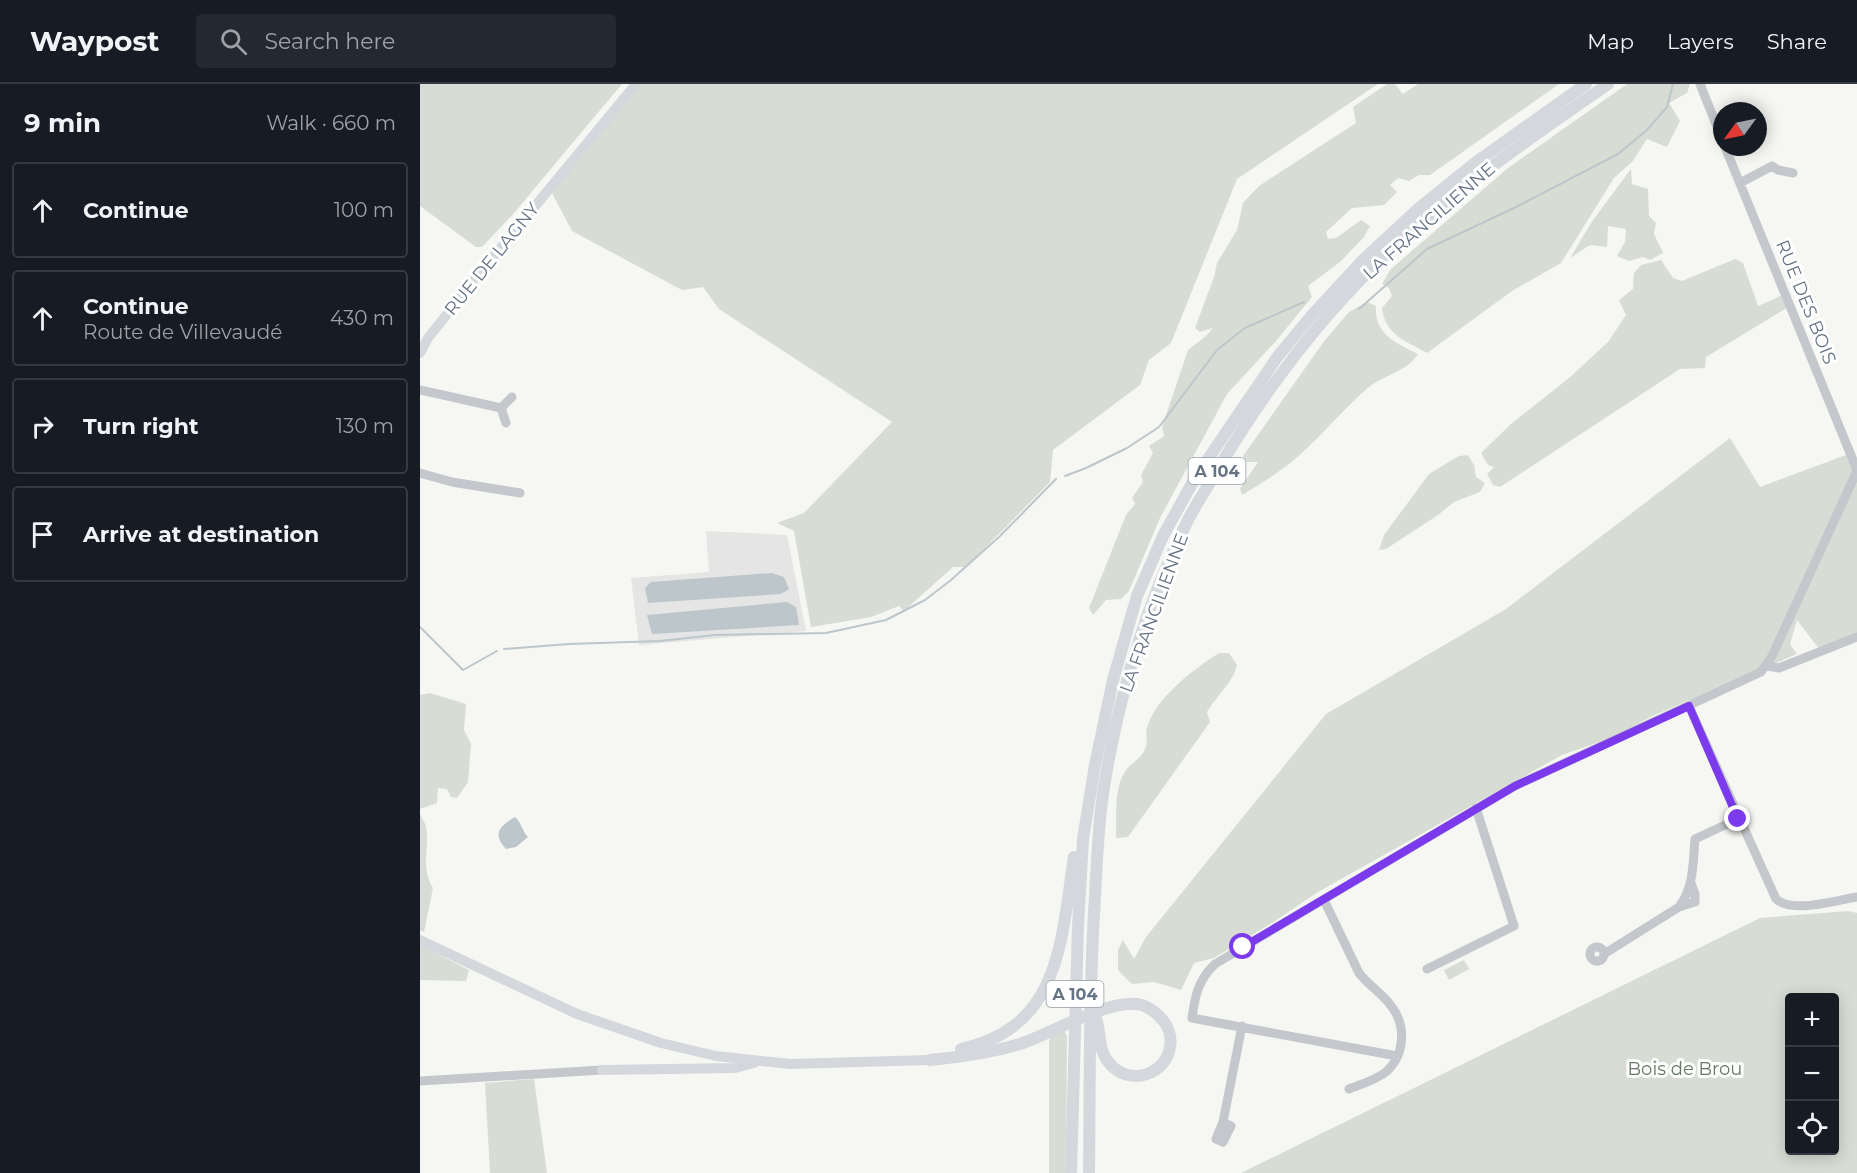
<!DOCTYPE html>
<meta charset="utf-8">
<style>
:root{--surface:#171b24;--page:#242831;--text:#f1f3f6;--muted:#9ea1a6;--line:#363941}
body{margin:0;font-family:Montserrat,sans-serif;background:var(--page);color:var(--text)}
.controls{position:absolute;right:18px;bottom:18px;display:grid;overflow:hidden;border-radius:6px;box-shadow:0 3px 15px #0003}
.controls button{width:54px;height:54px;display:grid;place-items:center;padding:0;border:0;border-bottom:2px solid var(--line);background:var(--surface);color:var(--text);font:30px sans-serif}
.compass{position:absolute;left:1293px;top:18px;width:54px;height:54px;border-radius:50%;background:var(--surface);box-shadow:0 3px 15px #0003;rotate:237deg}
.stop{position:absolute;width:18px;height:18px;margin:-14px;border:4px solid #7c3aed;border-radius:50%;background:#fff}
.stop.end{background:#7c3aed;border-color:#fff;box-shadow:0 2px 6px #0008}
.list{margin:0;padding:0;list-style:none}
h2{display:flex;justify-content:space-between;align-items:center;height:78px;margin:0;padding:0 24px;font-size:26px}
h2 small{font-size:20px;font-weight:400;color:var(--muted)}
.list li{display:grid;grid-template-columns:39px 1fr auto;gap:18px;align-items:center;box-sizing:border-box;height:96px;margin:0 12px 12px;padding:0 12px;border:2px solid var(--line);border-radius:6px}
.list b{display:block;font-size:22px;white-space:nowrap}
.list p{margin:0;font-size:20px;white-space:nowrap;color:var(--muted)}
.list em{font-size:20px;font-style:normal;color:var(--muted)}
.icon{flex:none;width:33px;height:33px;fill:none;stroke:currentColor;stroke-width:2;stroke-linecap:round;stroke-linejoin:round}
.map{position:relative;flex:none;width:1437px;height:1089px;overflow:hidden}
header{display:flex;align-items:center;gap:36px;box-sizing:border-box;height:84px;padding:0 30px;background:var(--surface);border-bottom:2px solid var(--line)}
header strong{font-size:28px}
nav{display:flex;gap:33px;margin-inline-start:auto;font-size:21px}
.search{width:420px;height:54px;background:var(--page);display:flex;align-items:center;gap:15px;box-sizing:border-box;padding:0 21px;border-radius:6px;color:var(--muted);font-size:22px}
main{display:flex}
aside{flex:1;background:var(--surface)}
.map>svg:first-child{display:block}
.built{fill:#e4e5e4}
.green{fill:#d7ddd4;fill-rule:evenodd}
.water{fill:#bcc6cb}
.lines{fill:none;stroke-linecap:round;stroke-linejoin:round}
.stream{stroke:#bcc6cb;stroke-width:2}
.minor{stroke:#c4c7cb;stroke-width:9}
.major{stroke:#d4d8dc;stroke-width:10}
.highway{stroke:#d4d8dc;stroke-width:12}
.route{stroke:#7c3aed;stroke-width:8}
.labels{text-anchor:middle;stroke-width:6;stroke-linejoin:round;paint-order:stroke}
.shield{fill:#fff;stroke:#939da9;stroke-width:1.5}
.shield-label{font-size:16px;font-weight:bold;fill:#657384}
.street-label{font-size:18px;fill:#657384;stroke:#fff}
.park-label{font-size:18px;fill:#667b64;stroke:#fff}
</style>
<header>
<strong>Waypost</strong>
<div class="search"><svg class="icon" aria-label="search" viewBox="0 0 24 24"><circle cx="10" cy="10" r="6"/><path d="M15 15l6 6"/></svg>Search here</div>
<nav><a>Map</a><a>Layers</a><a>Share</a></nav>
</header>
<main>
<aside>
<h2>9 min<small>Walk · 660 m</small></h2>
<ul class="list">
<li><svg class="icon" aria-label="ahead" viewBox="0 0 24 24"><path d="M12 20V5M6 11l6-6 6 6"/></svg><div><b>Continue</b></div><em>100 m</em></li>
<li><svg class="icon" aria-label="ahead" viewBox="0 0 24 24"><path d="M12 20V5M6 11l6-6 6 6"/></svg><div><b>Continue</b><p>Route de Villevaudé</p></div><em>430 m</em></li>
<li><svg class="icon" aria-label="right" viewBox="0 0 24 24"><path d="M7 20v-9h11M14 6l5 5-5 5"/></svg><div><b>Turn right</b></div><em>130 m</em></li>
<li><svg class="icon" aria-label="arrive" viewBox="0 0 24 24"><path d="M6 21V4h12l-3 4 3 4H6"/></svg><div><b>Arrive at destination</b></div></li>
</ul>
</aside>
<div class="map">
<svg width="1437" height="1089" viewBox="0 0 1437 1089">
<rect width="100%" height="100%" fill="#f6f6f3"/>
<!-- built -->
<path class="built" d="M286 447 367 451 386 547 219 561 211 494 289 488Z"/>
<!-- green -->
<path class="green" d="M0 0H202L94 129 62 163H56L0 122Z
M221 0H958L817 95 751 259 729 276 720 301 633 366 630 398 546 483H533L484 527 479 522 451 533 391 543 374 447 357 439 384 429 472 338 299 225 283 203 262 206 152 147 132 109Z
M967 0H975L983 10 998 0H1139L1010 91H999L989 97 978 94 970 101 977 108 964 121 932 124 906 148 908 155 916 154 941 136 950 142 944 153 920 178 888 202 892 213 856 257 807 310 740 434 709 507 701 515 686 516 673 531 669 524 706 431 715 420 712 414 723 398 721 391 733 369 729 362 744 352 742 343 768 266 786 252 793 244 780 248 775 244 794 193 797 179 817 146 823 119 839 102 936 39 933 23Z
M1207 0H1270L1267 9 1249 19 1260 37 1247 63 1227 55 1213 77 1194 94 1141 179 1092 207 1007 269C986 257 965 251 962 224L972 212 969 204 962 200 971 185 1088 84Z
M1211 85 1212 100 1228 105 1229 132 1236 139 1234 150 1243 169 1230 176 1223 173 1209 177 1197 172 1205 158 1206 145 1188 142 1187 163 1170 161 1150 174 1173 136Z
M1315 175 1323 179 1338 222 1365 210 1370 222 1286 273 1285 284 1260 285 1080 403 1073 401 1067 390 1074 383 1068 381 1061 369 1091 340 1149 294 1188 258 1206 231 1199 216 1213 205 1214 189 1221 181 1241 176 1253 194 1262 197Z
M947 218 956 222C954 250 976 259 998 270 988 287 964 291 949 303 926 322 908 345 886 365 867 384 845 397 822 411L820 405 838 378H826L823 372 905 256 929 228Z
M1310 354 1340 403 1426 371 1437 397V549L1400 566 1377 536 1370 560 1377 570 1230 633 1196 652 1142 671 898 808 852 839 794 874 774 879 761 906 734 898 712 900 698 886V866L703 856 714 875 726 853 906 630 1086 525Z
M1048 371 1054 381 1056 393 1065 399 1060 408 1034 418 1018 431 966 465 959 466 964 451 1009 390 1039 372Z
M799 569H809L817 581C813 599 796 612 787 628L790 638 708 753 696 754C697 733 693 704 706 686 712 678 723 674 726 662 728 657 725 650 727 644 735 614 774 585 799 569Z
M10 609 46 620 44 646 51 660 48 698 37 714 31 713 27 705 18 704 17 719 0 725V611Z
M0 730C2 734 5 739 6 743 10 766 0 782 13 804L4 848 0 846Z
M1428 827 1437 829V1089H821L1340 834ZM1370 914H1414V1066H1370Z
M0 861 49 886 46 897 0 896Z
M1044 876 1049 885 1029 896 1024 886Z
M644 946 647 952 646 1089H629V957L632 951Z
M114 995 127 1089H70L65 999Z"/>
<!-- water -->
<path class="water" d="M352 489 364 493 369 505 361 510 228 519 225 504 231 498Z
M367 518 376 523 379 541 232 550 227 531Z
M95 733C102 739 102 747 108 753L96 763 86 765C72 749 79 743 95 733Z"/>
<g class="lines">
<!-- stream -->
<path class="stream" d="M939 225 1007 165 1096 123 1198 70 1227 46 1247 23 1253 0
M645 392 666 384 707 364 739 343 797 266 825 244 884 218
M0 543 43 586 77 567
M84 565 149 560 240 557 295 551 406 549 466 536 505 516 531 496 580 452 636 395"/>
<!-- minor -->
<path class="minor" d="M1280 0 1302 55
M1305 63 1437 386
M1320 99 1352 82 1358 86 1373 89
M0 306 81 324
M86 339 81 324 92 313
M0 389 32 398 100 409
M1347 582 1359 584 1437 553
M1269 622 1356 815C1373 830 1416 816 1437 813
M904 816 939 889C949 902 963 910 972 923 986 942 985 970 967 987 957 996 941 1000 929 1005
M1259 823 1275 818V810L1271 799
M1170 870a7 7 0 1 1 14 0a7 7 0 1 1-14 0Z
M1184 870 1259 823C1274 803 1273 779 1275 755L1318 735
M1007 885 1094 842 1056 724
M977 972 772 934C775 912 778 896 795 880L1095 702 1341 588 1352 572 1437 387
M0 997 182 986
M803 1038 811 1042 803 1058 796 1055 803 1038 822 942"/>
<!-- major -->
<path class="major" d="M0 269 8 254 64 184 216 0
M0 856 157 930 241 959 296 972 370 980 510 976
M182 986 315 984 334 979"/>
<!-- highway -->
<path class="highway" d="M541 965C641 944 641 856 654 773
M510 976C541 973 571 969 600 960 631 950 686 916 717 920 726 921 734 927 740 933 748 941 752 952 750 963 746 991 710 1002 691 981 675 964 683 946 674 930
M651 1089 658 842 663 755 675 681 693 596 717 512 743 452 775 394 858 272 892 231 942 177 998 125 1055 79 1166 0
M669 1089C670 997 669 905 675 812 677 778 678 744 683 710 697 616 726 519 769 434 778 417 789 401 798 385 841 313 891 245 950 186 1022 114 1106 57 1188 0"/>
</g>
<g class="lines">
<!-- route -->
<path class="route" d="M823 863 1095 702 1269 622 1318 735"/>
</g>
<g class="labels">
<!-- shield labels -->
<g class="shield">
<rect x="768.5" y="374" width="57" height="26" rx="4.5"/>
<rect x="626.5" y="897" width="57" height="26" rx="4.5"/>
</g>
<g class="shield-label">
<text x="797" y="393">A 104</text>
<text x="655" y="916">A 104</text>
</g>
<!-- street labels -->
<g class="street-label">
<text transform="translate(1009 137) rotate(-41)" y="6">LA FRANCILIENNE</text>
<text transform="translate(72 175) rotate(-51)" y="6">RUE DE LAGNY</text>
<text transform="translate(1386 218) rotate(68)" y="6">RUE DES BOIS</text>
<text transform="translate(734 529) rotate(-70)" y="6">LA FRANCILIENNE</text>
</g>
<!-- park labels -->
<g class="park-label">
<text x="1265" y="991">Bois de Brou</text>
</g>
</g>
</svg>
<div class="controls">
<button>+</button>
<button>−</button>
<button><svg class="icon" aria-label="locate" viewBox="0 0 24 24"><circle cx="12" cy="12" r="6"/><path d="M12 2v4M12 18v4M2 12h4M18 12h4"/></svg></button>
</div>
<svg class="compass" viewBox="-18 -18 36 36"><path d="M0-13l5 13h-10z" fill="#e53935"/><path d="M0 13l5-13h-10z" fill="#9ea1a6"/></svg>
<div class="stop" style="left:823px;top:863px"></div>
<div class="stop end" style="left:1318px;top:735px"></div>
</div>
</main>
